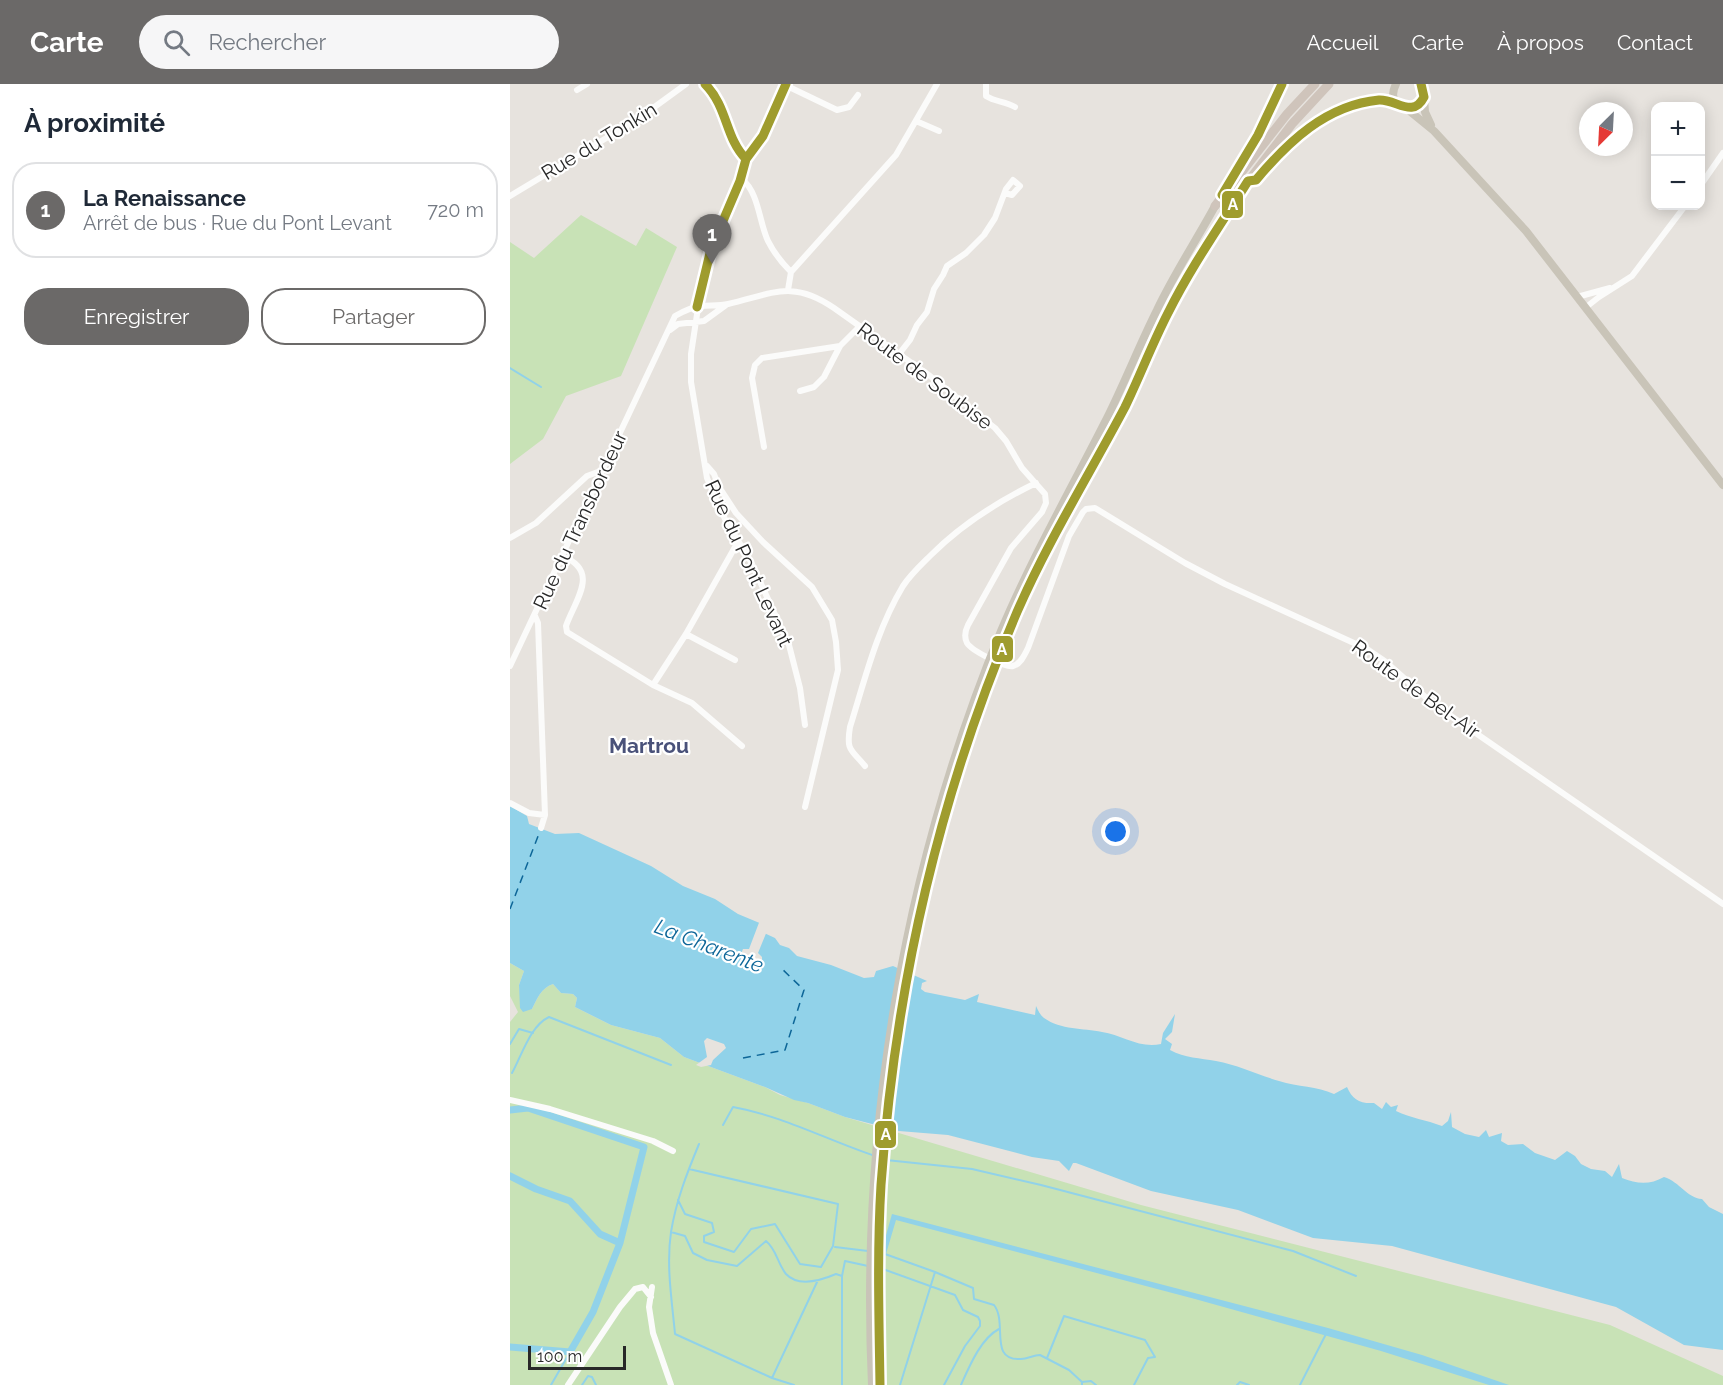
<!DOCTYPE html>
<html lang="fr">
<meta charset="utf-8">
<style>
:root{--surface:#fff;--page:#f6f6f7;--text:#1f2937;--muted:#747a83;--line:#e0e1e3;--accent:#6b6968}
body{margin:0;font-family:Raleway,sans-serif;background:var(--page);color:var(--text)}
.controls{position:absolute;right:18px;top:18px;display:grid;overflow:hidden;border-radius:12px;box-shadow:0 3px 15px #0003}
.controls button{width:54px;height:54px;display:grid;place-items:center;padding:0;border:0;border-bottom:2px solid var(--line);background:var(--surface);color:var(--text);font:30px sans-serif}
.compass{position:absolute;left:1069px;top:18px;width:54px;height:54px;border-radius:50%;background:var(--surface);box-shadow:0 3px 15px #0003;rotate:204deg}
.scale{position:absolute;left:18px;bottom:15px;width:98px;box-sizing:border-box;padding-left:6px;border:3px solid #282828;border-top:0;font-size:16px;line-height:21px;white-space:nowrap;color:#282828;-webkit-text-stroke:4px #fff;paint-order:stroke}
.you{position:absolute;left:606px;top:748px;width:21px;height:21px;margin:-15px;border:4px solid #fff;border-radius:50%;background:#1a73e8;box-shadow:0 0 0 9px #1a73e833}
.badge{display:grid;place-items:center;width:39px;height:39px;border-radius:50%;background:var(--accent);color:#fff;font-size:20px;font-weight:700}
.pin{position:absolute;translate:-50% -50px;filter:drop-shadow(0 2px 3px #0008)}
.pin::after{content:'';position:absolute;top:32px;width:21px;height:18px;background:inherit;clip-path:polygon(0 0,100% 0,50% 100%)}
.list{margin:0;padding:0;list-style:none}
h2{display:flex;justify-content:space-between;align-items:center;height:78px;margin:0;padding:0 24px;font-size:26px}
h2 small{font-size:20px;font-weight:400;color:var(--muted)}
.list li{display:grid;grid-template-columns:39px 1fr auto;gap:18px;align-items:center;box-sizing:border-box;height:96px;margin:0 12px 12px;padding:0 12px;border:2px solid var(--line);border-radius:24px}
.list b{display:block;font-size:22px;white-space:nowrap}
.list p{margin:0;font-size:20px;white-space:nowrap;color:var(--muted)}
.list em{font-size:20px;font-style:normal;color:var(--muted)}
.actions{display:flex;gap:12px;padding:18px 24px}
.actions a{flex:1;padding:14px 0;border:2px solid var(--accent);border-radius:24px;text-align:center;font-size:21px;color:var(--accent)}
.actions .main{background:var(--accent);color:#fff}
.icon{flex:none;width:33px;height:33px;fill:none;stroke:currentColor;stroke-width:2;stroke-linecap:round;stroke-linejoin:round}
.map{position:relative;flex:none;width:1213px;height:1301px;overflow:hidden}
header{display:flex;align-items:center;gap:36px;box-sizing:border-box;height:84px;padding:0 30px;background:var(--accent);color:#fff}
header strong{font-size:28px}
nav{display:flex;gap:33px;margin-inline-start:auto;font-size:21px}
.search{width:420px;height:54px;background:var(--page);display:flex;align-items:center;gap:15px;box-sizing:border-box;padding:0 21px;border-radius:33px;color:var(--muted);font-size:22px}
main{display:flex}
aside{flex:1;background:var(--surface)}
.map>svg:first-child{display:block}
.green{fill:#c8e2b6}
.water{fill:#91d2e9}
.pier{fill:#e7e3de}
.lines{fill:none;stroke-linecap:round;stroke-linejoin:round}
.stream{stroke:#91d2e9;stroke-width:2}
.canal{stroke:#91d2e9;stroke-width:7}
.ferry{stroke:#0d6698;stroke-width:1.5;stroke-dasharray:8 6;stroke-linecap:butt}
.minor{stroke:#fbfbfa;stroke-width:6}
.major{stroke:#c9c4b8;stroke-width:8}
.highway{stroke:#cfc4bb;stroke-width:9}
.bus-1-casing{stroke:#fff;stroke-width:14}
.bus-1{stroke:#9f9c2e;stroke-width:9}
.labels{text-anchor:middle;stroke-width:4.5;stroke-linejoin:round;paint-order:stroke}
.street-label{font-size:20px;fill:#282828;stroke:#fff}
.neighbourhood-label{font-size:21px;font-weight:bold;fill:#495179;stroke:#fff}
.water-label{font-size:21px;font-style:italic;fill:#0d6698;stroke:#fff}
.line-badge{stroke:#fff;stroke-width:2}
.badge-label{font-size:16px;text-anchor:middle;font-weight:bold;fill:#fff}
</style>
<header>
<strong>Carte</strong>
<div class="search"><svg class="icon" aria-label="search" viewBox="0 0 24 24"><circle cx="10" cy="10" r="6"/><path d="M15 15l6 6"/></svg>Rechercher</div>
<nav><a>Accueil</a><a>Carte</a><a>À propos</a><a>Contact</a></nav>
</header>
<main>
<aside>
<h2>À proximité<small></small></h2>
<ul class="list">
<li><span class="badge">1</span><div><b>La Renaissance</b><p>Arrêt de bus · Rue du Pont Levant</p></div><em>720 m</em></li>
</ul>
<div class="actions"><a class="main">Enregistrer</a><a>Partager</a></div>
</aside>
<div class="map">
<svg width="1213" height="1301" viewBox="0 0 1213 1301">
<rect width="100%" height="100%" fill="#e7e3de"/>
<!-- green -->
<path class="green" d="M71 131 126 162 136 144 167 163 111 292 56 312 33 355 0 380V158L24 174Z
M0 879 14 887 9 901 11 920 22 925C27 915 31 904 43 900L51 909 63 910 67 914 65 923 101 941 150 954 174 973 255 1003 270 1011 298 1019 335 1033 631 1121 1100 1241 1213 1292V1301H0V938L8 928 0 912Z"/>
<!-- water -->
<path class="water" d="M0 722 17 732 19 740 45 750 69 749 141 782 173 802 205 815 228 830 252 840 250 847 265 854 270 861 279 864 287 872 321 881 354 894 364 893 366 887 383 882 417 897 412 899 411 905 415 908 455 916 469 910 467 918 525 931 526 922C528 926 530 931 534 934 551 946 573 944 592 948 612 951 630 965 651 960L653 949 665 930 662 948 655 955 662 960 660 966C675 974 690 974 706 977 728 981 748 991 769 997 788 1003 807 1002 824 1010L837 1003C842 1015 850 1020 864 1019L872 1025 876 1018 881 1023 888 1021 886 1027C901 1034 916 1036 932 1042L938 1037 941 1028 942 1043 955 1050 969 1053 976 1046 979 1053 992 1049 991 1057 998 1061 1013 1060 1025 1069 1045 1076 1057 1067 1065 1072 1071 1080 1081 1085 1095 1087 1102 1093 1109 1080 1112 1094C1127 1100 1140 1101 1154 1093 1170 1098 1177 1114 1192 1115L1199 1123 1213 1130V1266L1174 1261 1106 1223 882 1162 803 1154 728 1126 641 1107 566 1079H563L559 1087 549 1077 522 1073 438 1051 389 1047 335 1033 298 1019 284 1016 255 1003 174 973 150 954 101 941 65 923 67 914 63 910 51 909 43 900C31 904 27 915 22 925L13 928 10 924 9 901 14 887 0 879Z
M382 1130 818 1244 912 1271 999 1301H979L871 1267 685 1215 386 1136 376 1170 371 1169Z"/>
<!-- pier -->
<path class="pier" d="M250 836 255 839 253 845 257 847 248 869 252 873V877L247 879 233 873 231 870 233 865H239Z
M197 954 214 960 216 964 203 976 201 981 191 983 186 981 197 973 194 957Z"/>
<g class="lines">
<!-- stream -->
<path class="stream" d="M0 284 31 303
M0 960 9 945 23 949
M2 989C12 971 20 942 39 933L161 981
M213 1041 223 1023C273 1032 317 1056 365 1072
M189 1060C177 1089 166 1117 161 1148 156 1182 162 1217 165 1250L262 1294 284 1301
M376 1076 462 1085 531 1101 783 1167 846 1192
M168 1116 175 1130 202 1139 204 1148 194 1152V1158L224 1168 241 1145 265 1140 290 1180 311 1183 323 1162 328 1120 179 1085
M161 1148 175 1152 183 1169 197 1176 227 1182 256 1157C267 1166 267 1179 276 1190 289 1204 312 1196 326 1190L332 1192V1301
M325 1163 358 1167
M375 1170 425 1188 390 1301
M370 1184 445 1211 453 1226 468 1233 470 1237V1242L455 1262 434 1301
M425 1188 463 1204 464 1215 484 1221C498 1239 478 1277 511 1275 518 1275 523 1271 530 1271L559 1286 572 1298V1301
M332 1192 335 1177 358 1182
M537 1274 554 1232 635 1256 645 1273 638 1274 624 1301
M262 1294 308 1196
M572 1298 581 1297 586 1301
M41 1301 60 1268
M72 1301 78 1292 82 1293 86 1301
M451 1301C459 1283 471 1254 489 1245
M727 1301 730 1298 739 1301
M790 1301 816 1250"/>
<!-- canal -->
<path class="canal" d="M0 1026 18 1024 134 1063 110 1159 83 1228 60 1268 0 1263
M0 1092 26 1105 60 1117 90 1150 110 1159"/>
<!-- ferry -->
<path class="ferry" d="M0 825 30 747
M233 974 275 966 294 906 270 883"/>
<!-- minor -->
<path class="minor" d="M476 0V12C485 18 495 17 505 23
M275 1 327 26 339 23 348 11
M67 6 77 0
M406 37 429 47
M236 75 232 95 207 150 191 204 181 270V298L197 394 215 435 241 478 279 561 290 604 295 641
M232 95C249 109 249 138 258 157 264 169 272 179 281 188L278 206
M1190 102 1213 69
M0 112 128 35 176 0
M281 188 386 71 427 0
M1067 213 1100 204
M1075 224 1089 213 1122 192 1175 122
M160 246 168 240 194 237 216 221
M389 270 400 256 407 241 417 228 424 205 433 191 437 182 456 169 474 151 485 134 496 105 503 96 510 102 502 111 495 109
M290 307 304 303 314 293 330 262
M254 363 242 294 245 281 252 274 330 262 350 242
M197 382 204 390 209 403 226 429 253 458 302 503 322 536 326 558 328 586 295 723
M0 454 26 439 77 392 93 386
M52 472C91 487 65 516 56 542L57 548 143 601 182 619 232 662
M25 532 28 539 35 731 31 744
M176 550 225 576
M0 582 165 232C172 228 182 223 191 222 200 221 209 222 218 220 262 210 282 195 324 224L420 292 485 344 496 357 512 384 535 410 536 419 532 428 501 464 458 541C455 547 454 553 457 559 462 567 496 584 503 582 511 580 515 570 518 564L559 452 573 428 576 425 585 424 675 479 715 500 857 565 876 578 921 618 957 643 1213 820
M143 601 176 550 225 463 227 456
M355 682C341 665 336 667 340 643 355 595 367 545 393 502 401 490 411 481 421 471 452 440 487 418 526 399
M0 719 19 729 35 731
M0 1016 40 1025 143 1057 163 1067
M142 1203 139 1223 143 1249 161 1301
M58 1301 110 1223 125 1205 133 1203 141 1213"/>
<!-- major -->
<path class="major" d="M195 0C221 20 216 61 236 75 250 66 268 17 276 0
M886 0C870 32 927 32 911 0
M914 13 915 28 921 41
M897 25 924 47 1016 147 1213 401
M362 1301C350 1045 393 785 491 547 522 474 561 405 597 334 615 298 629 262 647 226 664 190 686 157 705 122
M370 1301C357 1039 402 769 507 528 538 457 579 391 615 322 630 292 643 260 658 229 682 184 711 140 738 97"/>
<!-- highway -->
<path class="highway" d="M729 83 748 51 772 0
M740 95 782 40 819 0
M738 97 746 96C775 61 804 31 850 20 863 17 873 15 887 19
M705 122 777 30 805 0"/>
<defs>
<path id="bus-1" d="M195 0C218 23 215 54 236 75
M236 75 253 52 276 0
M712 111 748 51 772 0
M187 223 201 165 230 97 236 75
M370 1301C369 1235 367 1168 371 1101 385 904 429 710 507 528 538 457 579 391 615 323 630 292 642 260 658 229 681 183 711 140 738 97L746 96C778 58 816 21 869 16 886 15 903 35 914 13L911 0"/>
</defs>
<!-- bus-1 casing -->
<use href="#bus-1" class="bus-1-casing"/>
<!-- bus-1 -->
<use href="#bus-1" class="bus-1"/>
</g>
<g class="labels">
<!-- street labels -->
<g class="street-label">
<text transform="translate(89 57) rotate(-31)" y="7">Rue du Tonkin</text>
<text transform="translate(415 292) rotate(37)" y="7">Route de Soubise</text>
<text transform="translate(70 436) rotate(-65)" y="7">Rue du Transbordeur</text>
<text transform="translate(239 479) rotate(65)" y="7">Rue du Pont Levant</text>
<text transform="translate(906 605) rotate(36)" y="7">Route de Bel-Air</text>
</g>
<!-- neighbourhood labels -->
<g class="neighbourhood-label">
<text x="139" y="669">Martrou</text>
</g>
<!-- water labels -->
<g class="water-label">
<text transform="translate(199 862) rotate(21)" y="7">La Charente</text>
</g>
</g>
<g class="line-badge">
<rect x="711" y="106" width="23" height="29" rx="6" fill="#9f9c2e"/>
<rect x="481" y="551" width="23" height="28" rx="6" fill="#9f9c2e"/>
<rect x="364" y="1036" width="23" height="29" rx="6" fill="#9f9c2e"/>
</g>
<g class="badge-label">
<text x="723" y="126">A</text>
<text x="492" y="571">A</text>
<text x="376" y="1056">A</text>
</g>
</svg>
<div class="controls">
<button>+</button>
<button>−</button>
</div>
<svg class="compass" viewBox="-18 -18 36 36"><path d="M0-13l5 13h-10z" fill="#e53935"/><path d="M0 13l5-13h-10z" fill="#747a83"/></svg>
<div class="scale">100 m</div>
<div class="you"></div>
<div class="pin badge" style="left:202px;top:180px">1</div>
</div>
</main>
